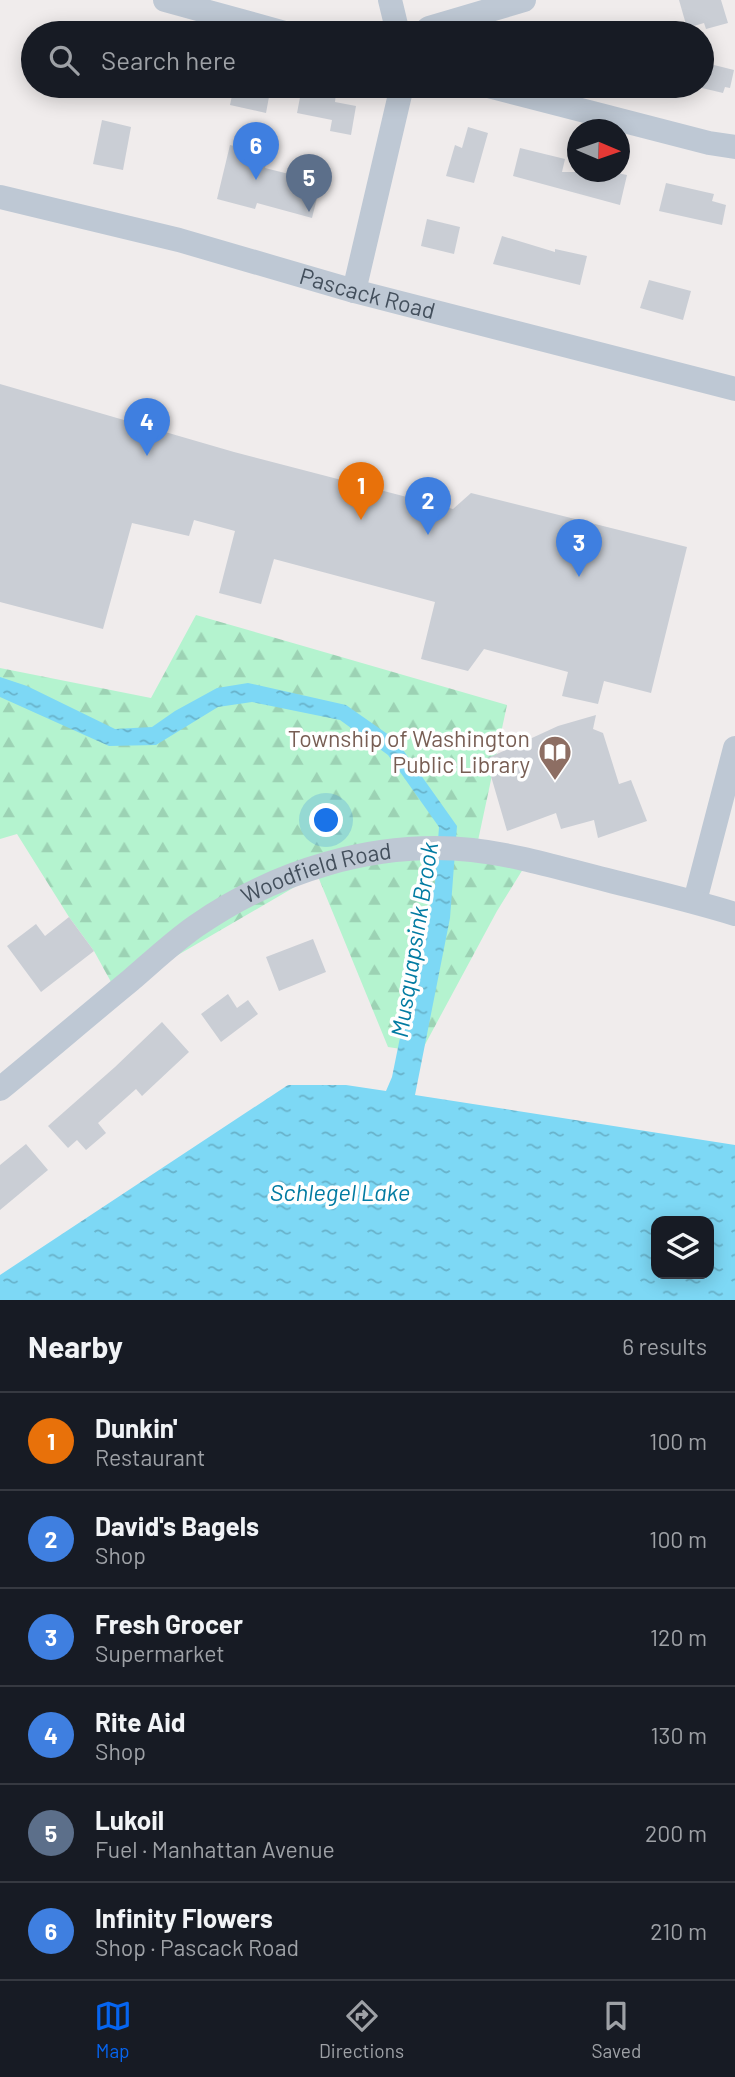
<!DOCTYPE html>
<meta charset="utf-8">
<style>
:root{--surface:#171b24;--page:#20242c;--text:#f1f3f6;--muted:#9ea1a6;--line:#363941;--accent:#0665f0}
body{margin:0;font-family:Barlow,sans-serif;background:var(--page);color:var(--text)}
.controls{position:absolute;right:21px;bottom:21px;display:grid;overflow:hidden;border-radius:14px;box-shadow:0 4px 18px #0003}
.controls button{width:63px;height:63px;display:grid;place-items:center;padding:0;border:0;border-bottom:2px solid var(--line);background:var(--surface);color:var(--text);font:35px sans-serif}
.compass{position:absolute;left:567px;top:119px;width:63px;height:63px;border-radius:50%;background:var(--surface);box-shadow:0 4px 18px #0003;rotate:92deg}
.you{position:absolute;left:327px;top:821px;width:24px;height:24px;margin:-18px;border:5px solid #fff;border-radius:50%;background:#1a73e8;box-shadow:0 0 0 10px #1a73e833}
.badge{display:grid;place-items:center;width:46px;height:46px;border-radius:50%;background:var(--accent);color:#fff;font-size:23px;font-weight:700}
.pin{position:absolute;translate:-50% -58px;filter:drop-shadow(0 2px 4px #0008)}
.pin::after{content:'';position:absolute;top:37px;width:24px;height:21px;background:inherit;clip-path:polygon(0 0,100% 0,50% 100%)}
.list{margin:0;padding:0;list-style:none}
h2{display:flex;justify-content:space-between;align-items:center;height:91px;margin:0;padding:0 28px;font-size:30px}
h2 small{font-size:23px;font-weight:400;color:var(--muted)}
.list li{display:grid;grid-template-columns:46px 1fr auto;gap:21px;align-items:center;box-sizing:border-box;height:98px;padding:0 28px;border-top:2px solid var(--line)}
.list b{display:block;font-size:26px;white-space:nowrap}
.list p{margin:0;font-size:23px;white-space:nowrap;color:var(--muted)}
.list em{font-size:23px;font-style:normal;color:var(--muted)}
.icon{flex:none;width:38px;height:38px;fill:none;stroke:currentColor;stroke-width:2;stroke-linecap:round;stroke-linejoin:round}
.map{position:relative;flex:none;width:735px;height:1300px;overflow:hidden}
.search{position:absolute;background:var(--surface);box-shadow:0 4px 18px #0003;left:21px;right:21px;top:21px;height:77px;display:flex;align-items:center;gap:18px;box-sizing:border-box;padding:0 24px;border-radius:38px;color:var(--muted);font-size:26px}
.sheet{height:679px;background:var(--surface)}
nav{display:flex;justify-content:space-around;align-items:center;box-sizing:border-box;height:98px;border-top:2px solid var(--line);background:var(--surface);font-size:19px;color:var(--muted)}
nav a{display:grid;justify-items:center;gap:4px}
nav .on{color:var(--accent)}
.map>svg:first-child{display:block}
.forest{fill:url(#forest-firs)}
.water{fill:url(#water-ripples);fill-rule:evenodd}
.building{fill:#caced5}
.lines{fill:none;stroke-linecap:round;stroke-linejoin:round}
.minor{stroke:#bec8d4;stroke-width:24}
.labels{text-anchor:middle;stroke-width:7;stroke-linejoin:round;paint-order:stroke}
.street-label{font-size:23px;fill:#434f5c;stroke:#fff}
.education-label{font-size:23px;fill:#785e54;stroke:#fff;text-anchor:end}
.water-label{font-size:24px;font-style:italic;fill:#027ba2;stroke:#fff}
</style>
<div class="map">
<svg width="735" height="1300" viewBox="0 0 735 1300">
<defs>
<pattern id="forest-firs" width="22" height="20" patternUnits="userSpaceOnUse" patternTransform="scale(1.75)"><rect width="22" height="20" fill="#b4f3cf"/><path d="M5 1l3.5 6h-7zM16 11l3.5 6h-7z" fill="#9cd2b4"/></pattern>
<pattern id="water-ripples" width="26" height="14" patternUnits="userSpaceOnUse" patternTransform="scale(1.75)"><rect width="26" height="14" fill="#7dd8f5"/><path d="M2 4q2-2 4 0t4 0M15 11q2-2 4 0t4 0" fill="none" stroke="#68b2ca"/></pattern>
</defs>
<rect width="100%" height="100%" fill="#f0ecec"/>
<!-- forest -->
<path class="forest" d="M196 615 507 705 476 850 528 861 497 911 421 1052 388 1047 317 874 116 991 94 951 69 917 17 834 0 839V668L151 698Z"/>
<!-- water -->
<path class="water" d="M0 677 27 686 115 729 152 727 175 711 217 688 248 683 346 705 396 740 457 826 450 918 415 1095 735 1145V1300H0V1275L288 1085H346L386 1091 392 1077 405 1013 417 972 435 882 439 827 388 755 340 720 252 702 218 707 156 745 109 746 0 697ZM656 1221H709V1274H656Z"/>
<!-- building -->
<path class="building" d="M679 0H721L728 23 706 29 704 23 687 28Z
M702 62 734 70 730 88 725 87 723 93 702 88Z
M234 86H271L266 113 230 105Z
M302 87 336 93 335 102 356 106 351 135 330 131 332 120 297 113Z
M102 120 131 127 123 170 93 164Z
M468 127 488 133 474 183 446 176 455 145 462 148Z
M230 145 269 154 265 168 321 182 312 218 257 203 255 209 217 199Z
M520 148 565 159 562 172H612L627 175 620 205 513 176Z
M666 183 714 194 712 201 726 205 722 225 659 211Z
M427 219 460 227 454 254 421 246Z
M502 236 555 252V249L587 256 580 285 493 264Z
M649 280 691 291 683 320 640 308Z
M0 384 234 452 453 509 471 493 687 547 651 693 604 681 598 704 562 696 568 672 484 649 468 671 421 659 435 602 274 559 261 604 219 593 235 531 194 520 189 536 132 523 103 629 0 602Z
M596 715 593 729 603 733 619 784 631 780 647 821 598 838 594 820 561 829 556 813 507 831 486 759 558 726Z
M69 917 94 951 41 992 7 946 36 924 45 936Z
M313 939 326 972 279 991 266 957Z
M228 994 237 1008 248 1000 258 1014 221 1042 201 1014Z
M162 1022 189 1052 142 1096 136 1089 98 1123 106 1133 86 1150 77 1140 68 1148 48 1126 115 1067Z
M26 1144 48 1170 0 1210V1165Z"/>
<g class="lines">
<!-- minor -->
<g class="minor">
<path d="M165 0 285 33"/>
<path d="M390 0 398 33"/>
<path d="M423 33 429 28 524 0"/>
<path d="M488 86 709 143 735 147"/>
<path id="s1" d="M0 197 179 240 354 291 735 389"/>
<path d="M354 291 402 86"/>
<path d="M695 901 735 748"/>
<path id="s2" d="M0 1089C44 1053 87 1016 131 980 152 962 173 942 196 926 275 871 375 840 472 850 518 855 562 869 607 880 650 891 693 901 735 914"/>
</g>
</g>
<!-- icons -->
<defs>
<symbol id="library-pin" viewBox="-11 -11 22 30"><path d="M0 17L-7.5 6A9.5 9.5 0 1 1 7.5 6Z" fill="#8d6e63" stroke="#fff"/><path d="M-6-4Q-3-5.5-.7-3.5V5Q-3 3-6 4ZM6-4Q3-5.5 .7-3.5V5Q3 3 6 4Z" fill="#fff"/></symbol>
</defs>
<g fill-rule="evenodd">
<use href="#library-pin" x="536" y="733" width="38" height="52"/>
</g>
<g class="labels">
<!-- street labels -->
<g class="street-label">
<text dy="8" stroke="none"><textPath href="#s1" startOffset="380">Pascack Road</textPath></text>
<text dy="8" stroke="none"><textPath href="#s2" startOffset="388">Woodfield Road</textPath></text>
</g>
<!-- education labels -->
<g class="education-label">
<text x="530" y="747">Township of Washington<tspan x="530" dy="26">Public Library</tspan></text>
</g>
<!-- water labels -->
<g class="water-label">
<text transform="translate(415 940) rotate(-81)" y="8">Musquapsink Brook</text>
<text x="340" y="1201">Schlegel Lake</text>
</g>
</g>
</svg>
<div class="controls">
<button><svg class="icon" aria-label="layers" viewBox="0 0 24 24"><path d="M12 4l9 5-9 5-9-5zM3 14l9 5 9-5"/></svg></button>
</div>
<svg class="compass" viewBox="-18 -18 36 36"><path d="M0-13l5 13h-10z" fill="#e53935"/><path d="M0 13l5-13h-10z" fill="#9ea1a6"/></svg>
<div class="you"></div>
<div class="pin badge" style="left:361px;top:520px;background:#e8710a">1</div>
<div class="pin badge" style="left:428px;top:535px;background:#3f7fe0">2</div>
<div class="pin badge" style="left:579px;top:577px;background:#3f7fe0">3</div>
<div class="pin badge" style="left:147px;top:456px;background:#3f7fe0">4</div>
<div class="pin badge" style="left:309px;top:212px;background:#5c6f8a">5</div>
<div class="pin badge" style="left:256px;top:180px;background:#3f7fe0">6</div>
<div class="search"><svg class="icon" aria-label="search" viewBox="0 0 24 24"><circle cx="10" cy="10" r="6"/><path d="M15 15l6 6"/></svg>Search here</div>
</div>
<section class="sheet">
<h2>Nearby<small>6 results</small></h2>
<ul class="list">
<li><span class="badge" style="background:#e8710a">1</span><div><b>Dunkin'</b><p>Restaurant</p></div><em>100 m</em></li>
<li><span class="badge" style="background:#3f7fe0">2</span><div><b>David's Bagels</b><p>Shop</p></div><em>100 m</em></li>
<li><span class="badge" style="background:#3f7fe0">3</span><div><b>Fresh Grocer</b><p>Supermarket</p></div><em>120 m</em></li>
<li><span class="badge" style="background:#3f7fe0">4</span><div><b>Rite Aid</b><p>Shop</p></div><em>130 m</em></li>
<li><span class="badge" style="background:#5c6f8a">5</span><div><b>Lukoil</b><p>Fuel · Manhattan Avenue</p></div><em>200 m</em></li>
<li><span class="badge" style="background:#3f7fe0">6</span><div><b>Infinity Flowers</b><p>Shop · Pascack Road</p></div><em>210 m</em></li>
</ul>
</section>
<nav>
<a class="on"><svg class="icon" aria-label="map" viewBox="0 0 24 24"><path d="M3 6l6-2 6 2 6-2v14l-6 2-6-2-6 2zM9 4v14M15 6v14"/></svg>Map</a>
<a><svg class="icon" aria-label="directions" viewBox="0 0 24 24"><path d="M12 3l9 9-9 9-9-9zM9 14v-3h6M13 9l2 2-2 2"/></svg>Directions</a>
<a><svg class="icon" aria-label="saved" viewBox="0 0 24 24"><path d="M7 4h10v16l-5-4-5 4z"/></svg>Saved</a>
</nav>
